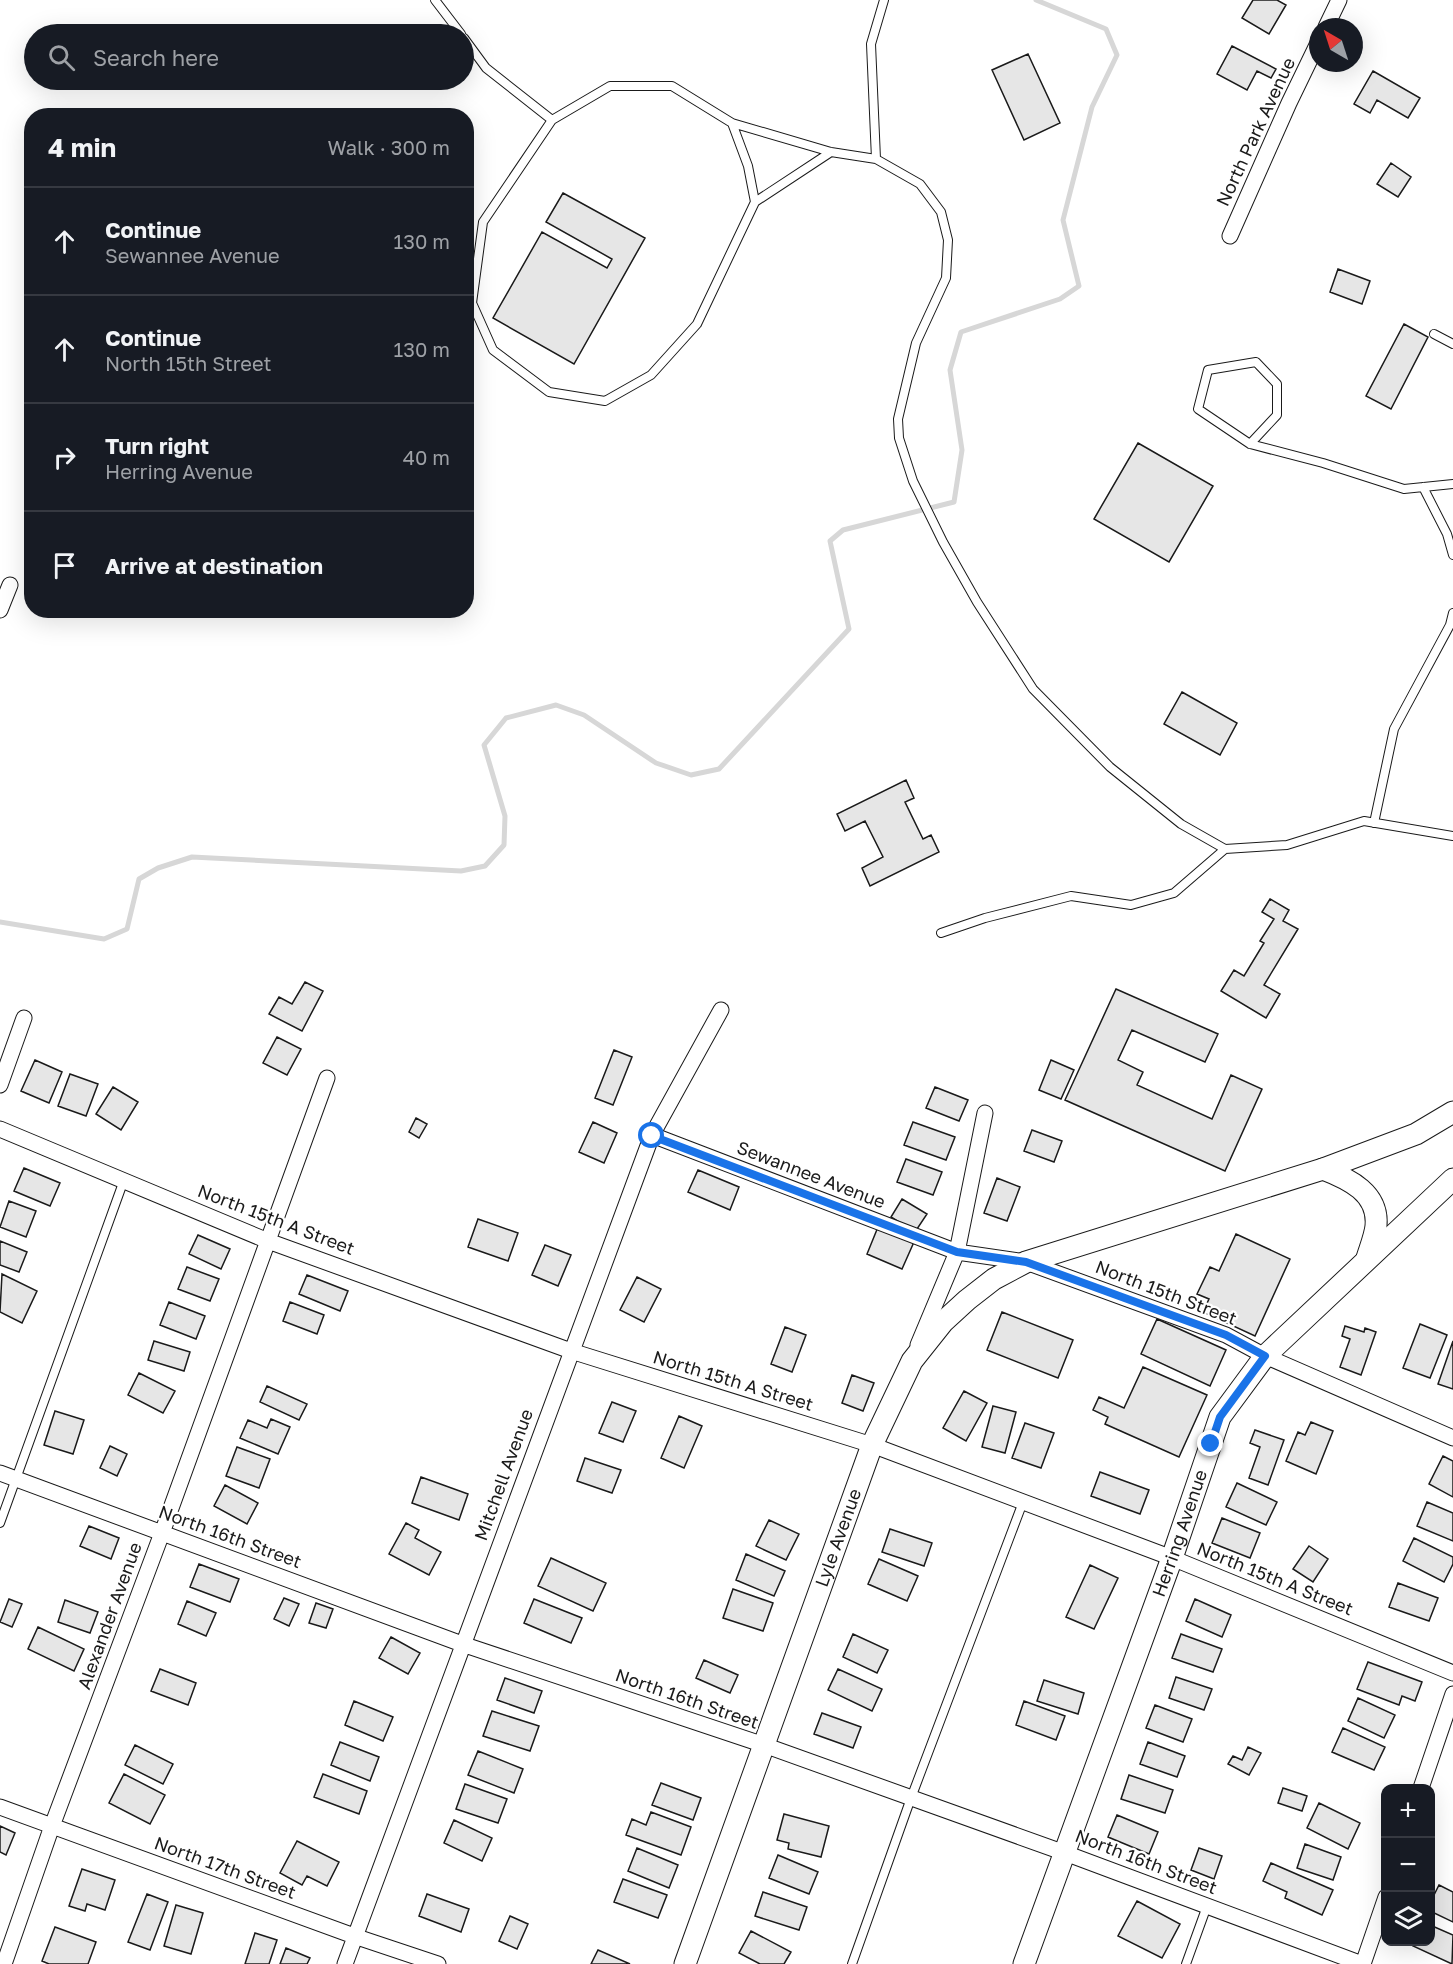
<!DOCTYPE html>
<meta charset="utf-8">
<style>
:root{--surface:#171b24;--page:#242831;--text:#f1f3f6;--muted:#9ea1a6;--line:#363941}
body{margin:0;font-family:"Golos Text",sans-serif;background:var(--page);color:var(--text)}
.controls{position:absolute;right:18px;bottom:18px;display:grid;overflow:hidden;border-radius:12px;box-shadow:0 6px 24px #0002}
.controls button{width:54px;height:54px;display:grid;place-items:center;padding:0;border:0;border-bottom:2px solid var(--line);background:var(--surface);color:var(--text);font:30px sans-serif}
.compass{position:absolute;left:1309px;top:18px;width:54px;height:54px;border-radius:50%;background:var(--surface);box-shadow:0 6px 24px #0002;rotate:321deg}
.stop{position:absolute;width:18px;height:18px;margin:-14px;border:4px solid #1a73e8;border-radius:50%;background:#fff}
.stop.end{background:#1a73e8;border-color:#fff;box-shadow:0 2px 6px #0008}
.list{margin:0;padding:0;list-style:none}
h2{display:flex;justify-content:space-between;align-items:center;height:78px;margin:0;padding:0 24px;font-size:26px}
h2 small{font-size:20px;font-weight:400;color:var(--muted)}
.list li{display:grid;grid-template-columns:39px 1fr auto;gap:18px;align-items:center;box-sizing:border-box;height:108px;padding:0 24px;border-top:2px solid var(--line)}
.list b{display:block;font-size:22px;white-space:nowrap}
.list p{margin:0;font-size:20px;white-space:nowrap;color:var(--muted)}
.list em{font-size:20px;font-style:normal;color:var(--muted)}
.icon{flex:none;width:33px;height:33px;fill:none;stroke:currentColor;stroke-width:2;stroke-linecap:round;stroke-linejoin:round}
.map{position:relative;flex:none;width:1453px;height:1964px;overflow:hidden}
.search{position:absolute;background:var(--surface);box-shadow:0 6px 24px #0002;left:24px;top:24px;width:450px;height:66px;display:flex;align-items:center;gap:15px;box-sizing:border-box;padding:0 21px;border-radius:33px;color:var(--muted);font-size:22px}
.panel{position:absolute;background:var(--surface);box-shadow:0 6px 24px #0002;left:24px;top:108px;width:450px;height:510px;border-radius:24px}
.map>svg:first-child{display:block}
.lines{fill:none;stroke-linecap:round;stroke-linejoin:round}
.stream{stroke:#d7d7d7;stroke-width:5}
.building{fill:#e6e6e6;stroke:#1a1a1a;stroke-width:1.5}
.service-casing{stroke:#1a1a1a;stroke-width:10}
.minor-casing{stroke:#1a1a1a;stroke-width:17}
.secondary-casing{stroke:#1a1a1a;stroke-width:23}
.service{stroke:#fff;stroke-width:8}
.minor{stroke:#fff;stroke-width:15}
.secondary{stroke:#fff;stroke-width:21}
.route{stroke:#1a73e8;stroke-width:8}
.labels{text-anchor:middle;stroke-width:4.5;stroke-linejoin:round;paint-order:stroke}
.street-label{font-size:18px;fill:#1a1a1a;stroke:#fff}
</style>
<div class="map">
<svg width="1453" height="1964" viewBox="0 0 1453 1964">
<rect width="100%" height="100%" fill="#fff"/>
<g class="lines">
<!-- stream -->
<path class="stream" d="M0 922 104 939 127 929 139 879 158 868 192 857 461 871 485 866 504 845 505 816 484 745 506 718 556 705 584 715 656 763 691 775 719 769 849 629 830 541 843 530 954 502 962 450 950 370 961 332 1060 299 1079 286 1063 220 1092 107 1117 55 1106 29 1036 0"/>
</g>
<!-- building -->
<path class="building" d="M1253 0H1277L1286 5 1269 34 1242 18Z
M1232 46 1276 69 1271 78 1257 71 1247 90 1217 74Z
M1028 54 1060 123 1024 140 992 70Z
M1373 71 1420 98 1408 118 1377 100 1370 113 1354 104Z
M1391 163 1411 177 1398 197 1377 184Z
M563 193 645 238 574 364 493 318 542 232 607 268 612 259 546 222Z
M1338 269 1370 281 1362 304 1330 292Z
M1404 324 1428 337 1391 409 1366 396Z
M1138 443 1213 486 1169 562 1094 519Z
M1182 692 1237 723 1220 755 1164 724Z
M906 780 914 798 905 802 923 839 931 835 939 852 870 886 862 868 883 857 865 821 845 831 837 814Z
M1270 899 1289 910 1283 921 1298 929 1264 985 1280 994 1266 1018 1221 991 1234 970 1244 976 1264 943 1260 941 1274 919 1262 912Z
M305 982 323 991 302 1031 269 1014 279 997 292 1004Z
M1116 989 1218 1034 1205 1062 1132 1030 1118 1060 1143 1072 1137 1085 1212 1119 1231 1075 1262 1089 1225 1171 1065 1100Z
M277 1037 301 1049 287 1075 263 1063Z
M614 1050 632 1057 613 1105 595 1098Z
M35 1060 62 1072 49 1103 21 1091Z
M1051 1060 1074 1070 1061 1099 1039 1090Z
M70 1074 98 1084 86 1116 58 1106Z
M113 1087 138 1102 121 1130 96 1114Z
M935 1087 968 1100 959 1121 926 1108Z
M416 1118 427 1124 419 1138 409 1132Z
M593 1122 617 1133 604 1163 579 1152Z
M913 1122 955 1137 946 1160 904 1145Z
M1032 1130 1062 1141 1054 1162 1024 1151Z
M906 1159 942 1172 933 1195 897 1182Z
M24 1168 60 1183 50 1206 14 1191Z
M698 1170 739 1187 730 1210 688 1192Z
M997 1178 1020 1187 1007 1221 984 1213Z
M902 1199 927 1214 915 1232 891 1217Z
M9 1201 36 1211 26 1237 0 1227Z
M478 1219 518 1233 508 1261 468 1247Z
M878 1227 914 1242 902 1269 867 1254Z
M1236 1234 1290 1259 1255 1336 1203 1312 1209 1299 1197 1294 1210 1267 1219 1271Z
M198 1235 230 1249 221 1269 189 1254Z
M0 1241 27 1252 19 1272 0 1265Z
M545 1245 571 1255 558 1286 532 1275Z
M187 1267 219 1279 210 1301 178 1289Z
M2 1274 37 1291 22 1323 0 1312Z
M307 1275 348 1291 340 1311 299 1294Z
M637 1277 661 1289 644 1322 620 1310Z
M169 1302 205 1316 196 1339 160 1325Z
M290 1302 324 1315 317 1334 283 1321Z
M1002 1312 1073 1340 1058 1378 987 1350Z
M1157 1319 1226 1350 1210 1386 1141 1354Z
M1420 1324 1447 1335 1430 1378 1403 1368Z
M1345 1326 1364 1332 1365 1328 1376 1332 1361 1375 1340 1367 1350 1339 1342 1336Z
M785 1327 806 1335 792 1372 771 1364Z
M154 1341 190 1352 184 1371 148 1360Z
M1453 1341V1389L1438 1384Z
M1143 1367 1207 1395 1179 1457 1105 1424 1108 1417 1093 1410 1099 1397 1124 1408Z
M139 1373 175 1391 163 1413 128 1395Z
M852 1375 874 1383 863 1411 842 1403Z
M267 1386 307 1404 299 1420 260 1402Z
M964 1391 987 1403 966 1441 943 1428Z
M612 1402 636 1411 623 1442 599 1433Z
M993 1406 1016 1412 1005 1453 982 1447Z
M55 1411 84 1420 73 1454 44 1445Z
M679 1416 702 1426 684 1468 661 1458Z
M271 1419 290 1427 278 1454 240 1438 248 1420 267 1428Z
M1311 1422 1333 1431 1316 1474 1286 1461 1298 1432 1305 1435Z
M1025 1423 1054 1433 1041 1468 1012 1458Z
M1255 1430 1284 1440 1268 1485 1249 1478 1260 1447 1250 1443Z
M110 1446 127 1454 117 1476 100 1468Z
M237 1447 270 1459 259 1488 226 1476Z
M1443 1456 1453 1461V1497L1429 1484Z
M585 1458 621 1470 612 1493 577 1481Z
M1100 1472 1149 1490 1140 1514 1091 1496Z
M421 1477 468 1494 459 1520 412 1503Z
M1237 1483 1277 1502 1266 1525 1226 1507Z
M225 1485 258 1503 247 1524 214 1506Z
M1427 1502 1453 1513V1541L1417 1526Z
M1222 1518 1260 1533 1250 1558 1212 1543Z
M769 1520 799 1534 786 1560 756 1546Z
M406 1523 419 1530 415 1538 441 1552 429 1575 389 1554Z
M89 1526 119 1538 111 1559 80 1546Z
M890 1529 932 1543 924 1566 882 1552Z
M1414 1538 1453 1557V1564L1444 1582 1403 1561Z
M1309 1546 1328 1559 1313 1582 1293 1569Z
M746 1554 785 1571 774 1596 736 1580Z
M551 1558 606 1583 593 1611 538 1586Z
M879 1559 918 1576 907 1601 868 1584Z
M199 1564 239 1579 230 1602 190 1587Z
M1090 1565 1118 1578 1094 1629 1066 1617Z
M1398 1583 1438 1598 1429 1621 1389 1607Z
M733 1589 773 1603 763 1631 723 1618Z
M284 1598 299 1604 289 1626 274 1619Z
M9 1599 22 1604 12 1627 0 1622Z
M534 1599 582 1618 571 1643 524 1623Z
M1195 1599 1231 1615 1222 1637 1186 1621Z
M65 1600 98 1612 90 1633 58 1622Z
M187 1601 216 1613 206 1636 178 1624Z
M316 1603 333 1609 326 1628 309 1623Z
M38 1627 84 1649 74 1671 28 1649Z
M853 1634 888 1650 877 1673 843 1657Z
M1181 1634 1222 1649 1213 1672 1172 1658Z
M391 1637 420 1653 408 1674 379 1658Z
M704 1660 738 1675 730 1693 696 1678Z
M1368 1662 1422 1682 1415 1701 1402 1696 1399 1705 1357 1689Z
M160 1669 196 1683 188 1705 151 1691Z
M838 1669 882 1689 872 1711 828 1690Z
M1176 1677 1212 1689 1204 1710 1169 1698Z
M505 1678 542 1691 534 1713 497 1700Z
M1044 1680 1084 1693 1078 1714 1037 1701Z
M1358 1698 1395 1715 1384 1738 1348 1721Z
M354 1701 393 1717 383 1741 345 1725Z
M1024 1701 1065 1716 1056 1740 1016 1725Z
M1155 1705 1192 1719 1183 1742 1146 1728Z
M492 1711 539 1726 530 1751 483 1736Z
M822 1713 861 1727 853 1748 814 1734Z
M1343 1728 1385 1747 1374 1770 1332 1752Z
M340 1742 379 1757 370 1781 331 1765Z
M1148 1742 1185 1756 1177 1777 1140 1764Z
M135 1745 173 1764 163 1784 125 1765Z
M1248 1747 1261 1753 1249 1775 1228 1764 1233 1756 1242 1760Z
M478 1751 523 1769 514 1793 468 1775Z
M124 1774 165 1795 150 1824 109 1803Z
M323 1774 367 1791 359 1814 314 1797Z
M1129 1775 1173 1790 1165 1813 1121 1799Z
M661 1783 701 1798 693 1820 652 1805Z
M465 1784 507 1799 498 1823 456 1809Z
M1283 1788 1307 1796 1302 1811 1278 1803Z
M1319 1803 1360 1823 1348 1849 1307 1828Z
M651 1812 691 1827 681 1855 626 1835 632 1819 646 1825Z
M784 1814 829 1826 821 1857 788 1849 789 1843 777 1840Z
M1117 1815 1158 1832 1149 1854 1108 1837Z
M454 1820 492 1838 482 1861 444 1843Z
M0 1826 15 1833 6 1855 0 1852Z
M297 1841 339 1862 327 1886 307 1876 302 1885 280 1873Z
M1305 1844 1341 1857 1333 1880 1297 1868Z
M637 1848 678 1865 669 1888 628 1871Z
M1199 1848 1222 1856 1214 1879 1191 1870Z
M778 1855 818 1872 809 1894 769 1878Z
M1271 1863 1333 1890 1322 1915 1285 1898 1287 1892 1263 1881Z
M82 1869 115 1880 105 1910 87 1904 85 1911 69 1906Z
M623 1879 667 1895 658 1918 614 1902Z
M1439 1885 1453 1892V1922L1430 1911V1903Z
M763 1892 807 1907 799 1930 755 1916Z
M147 1894 168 1902 150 1950 128 1942Z
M427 1894 469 1909 461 1932 419 1916Z
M1137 1901 1180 1924 1162 1958 1118 1936Z
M176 1905 203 1913 191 1954 164 1946Z
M510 1916 528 1924 517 1949 499 1941Z
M1430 1925 1453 1935 1452 1964 1413 1946 1415 1942H1430Z
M55 1927 96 1942 88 1964H49L42 1961Z
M751 1931 791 1952 784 1964H760L739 1953Z
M255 1933 277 1940 269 1964H245Z
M286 1948 310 1958 307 1964H280Z
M598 1950 630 1964H591Z"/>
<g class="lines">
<defs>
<path id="service" d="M435 0 461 34
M464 38 486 68 552 120 610 86H672L732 123 831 152 876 159 920 184 941 212 948 240 946 278 916 343 898 419 899 438 913 481 943 542 977 602 1033 689 1110 767 1181 824 1225 849 1287 845 1364 821 1453 836
M552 120 483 222 472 303 493 350 549 392 605 401 651 375 697 324 755 202 748 166 732 123
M876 159 871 44 884 0
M755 202 831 152
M1434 334 1453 344
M1250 444 1277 415V384L1256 362 1208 370 1198 409 1250 444 1323 463 1404 489 1453 484
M1423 487 1447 534 1453 555
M1374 823 1394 729 1450 625 1453 613
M941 933 985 918 1071 896 1131 905 1174 893 1225 849
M0 1523 124 1180
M852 1964 911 1798 1023 1502
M1186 1964 1207 1906"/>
<path id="minor" d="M1326 27 1339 0
M1230 236 1289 103 1318 43
M0 610 10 585
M0 1085 24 1018
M0 1129 268 1241 571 1351 872 1445 1172 1558 1453 1673
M652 1135 957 1252 1026 1262 1226 1335 1265 1356 1453 1438
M918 1345 957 1252 985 1113
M0 1473 462 1644 764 1745 1065 1853 1362 1964
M1421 1788 1453 1694
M0 1807 354 1936 438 1964
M4 1964 52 1826 162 1533 327 1078
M345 1964 652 1135 721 1010
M1363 1964 1386 1897"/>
<g id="secondary">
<path d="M1323 1169C1349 1179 1379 1193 1376 1226 1375 1236 1370 1248 1367 1258"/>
<path id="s1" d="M685 1964 872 1445 912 1361 943 1322 967 1300 994 1279 1026 1262 1323 1169 1416 1134 1453 1112"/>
<path id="s2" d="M1024 1964 1172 1558 1220 1417 1265 1356 1453 1179"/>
</g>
</defs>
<!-- service casing -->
<use href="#service" class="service-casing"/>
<!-- minor casing -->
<use href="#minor" class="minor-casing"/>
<!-- secondary casing -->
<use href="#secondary" class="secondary-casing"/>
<!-- service -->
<use href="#service" class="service"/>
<!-- minor -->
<use href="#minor" class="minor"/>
<!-- secondary -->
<use href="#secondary" class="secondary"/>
</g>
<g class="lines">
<!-- route -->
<path class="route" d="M652 1136 957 1252 1026 1262 1226 1335 1265 1356 1220 1417 1211 1444"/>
</g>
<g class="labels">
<!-- street labels -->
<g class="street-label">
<text transform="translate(1256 132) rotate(-65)" y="6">North Park Avenue</text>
<text transform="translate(811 1175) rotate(21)" y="6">Sewannee Avenue</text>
<text transform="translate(276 1220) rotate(21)" y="6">North 15th A Street</text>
<text transform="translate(1166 1293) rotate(21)" y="6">North 15th Street</text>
<text transform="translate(733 1381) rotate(17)" y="6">North 15th A Street</text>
<text transform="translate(504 1475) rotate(-70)" y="6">Mitchell Avenue</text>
<text dy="6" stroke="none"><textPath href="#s2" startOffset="458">Herring Avenue</textPath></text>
<text transform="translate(230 1537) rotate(20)" y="6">North 16th Street</text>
<text dy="6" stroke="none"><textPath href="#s1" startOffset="453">Lyle Avenue</textPath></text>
<text transform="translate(1275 1579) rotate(22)" y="6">North 15th A Street</text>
<text transform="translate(110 1616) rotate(-70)" y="6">Alexander Avenue</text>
<text transform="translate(687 1699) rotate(19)" y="6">North 16th Street</text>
<text transform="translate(1146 1862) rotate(21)" y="6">North 16th Street</text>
<text transform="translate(225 1868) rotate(20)" y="6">North 17th Street</text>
</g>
</g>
</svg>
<div class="controls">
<button>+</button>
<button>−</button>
<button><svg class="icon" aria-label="layers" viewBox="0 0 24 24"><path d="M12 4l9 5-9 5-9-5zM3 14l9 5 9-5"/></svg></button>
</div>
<svg class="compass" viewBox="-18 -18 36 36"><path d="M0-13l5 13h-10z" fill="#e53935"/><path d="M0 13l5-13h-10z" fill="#9ea1a6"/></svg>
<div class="stop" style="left:652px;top:1136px"></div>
<div class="stop end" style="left:1211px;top:1444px"></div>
<div class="search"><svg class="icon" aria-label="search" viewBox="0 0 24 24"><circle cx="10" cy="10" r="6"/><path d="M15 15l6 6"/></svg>Search here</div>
<section class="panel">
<h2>4 min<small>Walk · 300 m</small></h2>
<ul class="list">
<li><svg class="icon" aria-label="ahead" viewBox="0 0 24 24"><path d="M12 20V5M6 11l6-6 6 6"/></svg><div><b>Continue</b><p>Sewannee Avenue</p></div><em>130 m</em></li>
<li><svg class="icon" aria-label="ahead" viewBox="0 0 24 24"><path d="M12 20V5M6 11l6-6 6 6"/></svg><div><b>Continue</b><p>North 15th Street</p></div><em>130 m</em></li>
<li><svg class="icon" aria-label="right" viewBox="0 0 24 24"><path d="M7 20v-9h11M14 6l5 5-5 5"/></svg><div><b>Turn right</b><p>Herring Avenue</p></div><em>40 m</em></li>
<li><svg class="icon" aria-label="arrive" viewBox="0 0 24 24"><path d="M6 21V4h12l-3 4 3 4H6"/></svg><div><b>Arrive at destination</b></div></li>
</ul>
</section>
</div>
